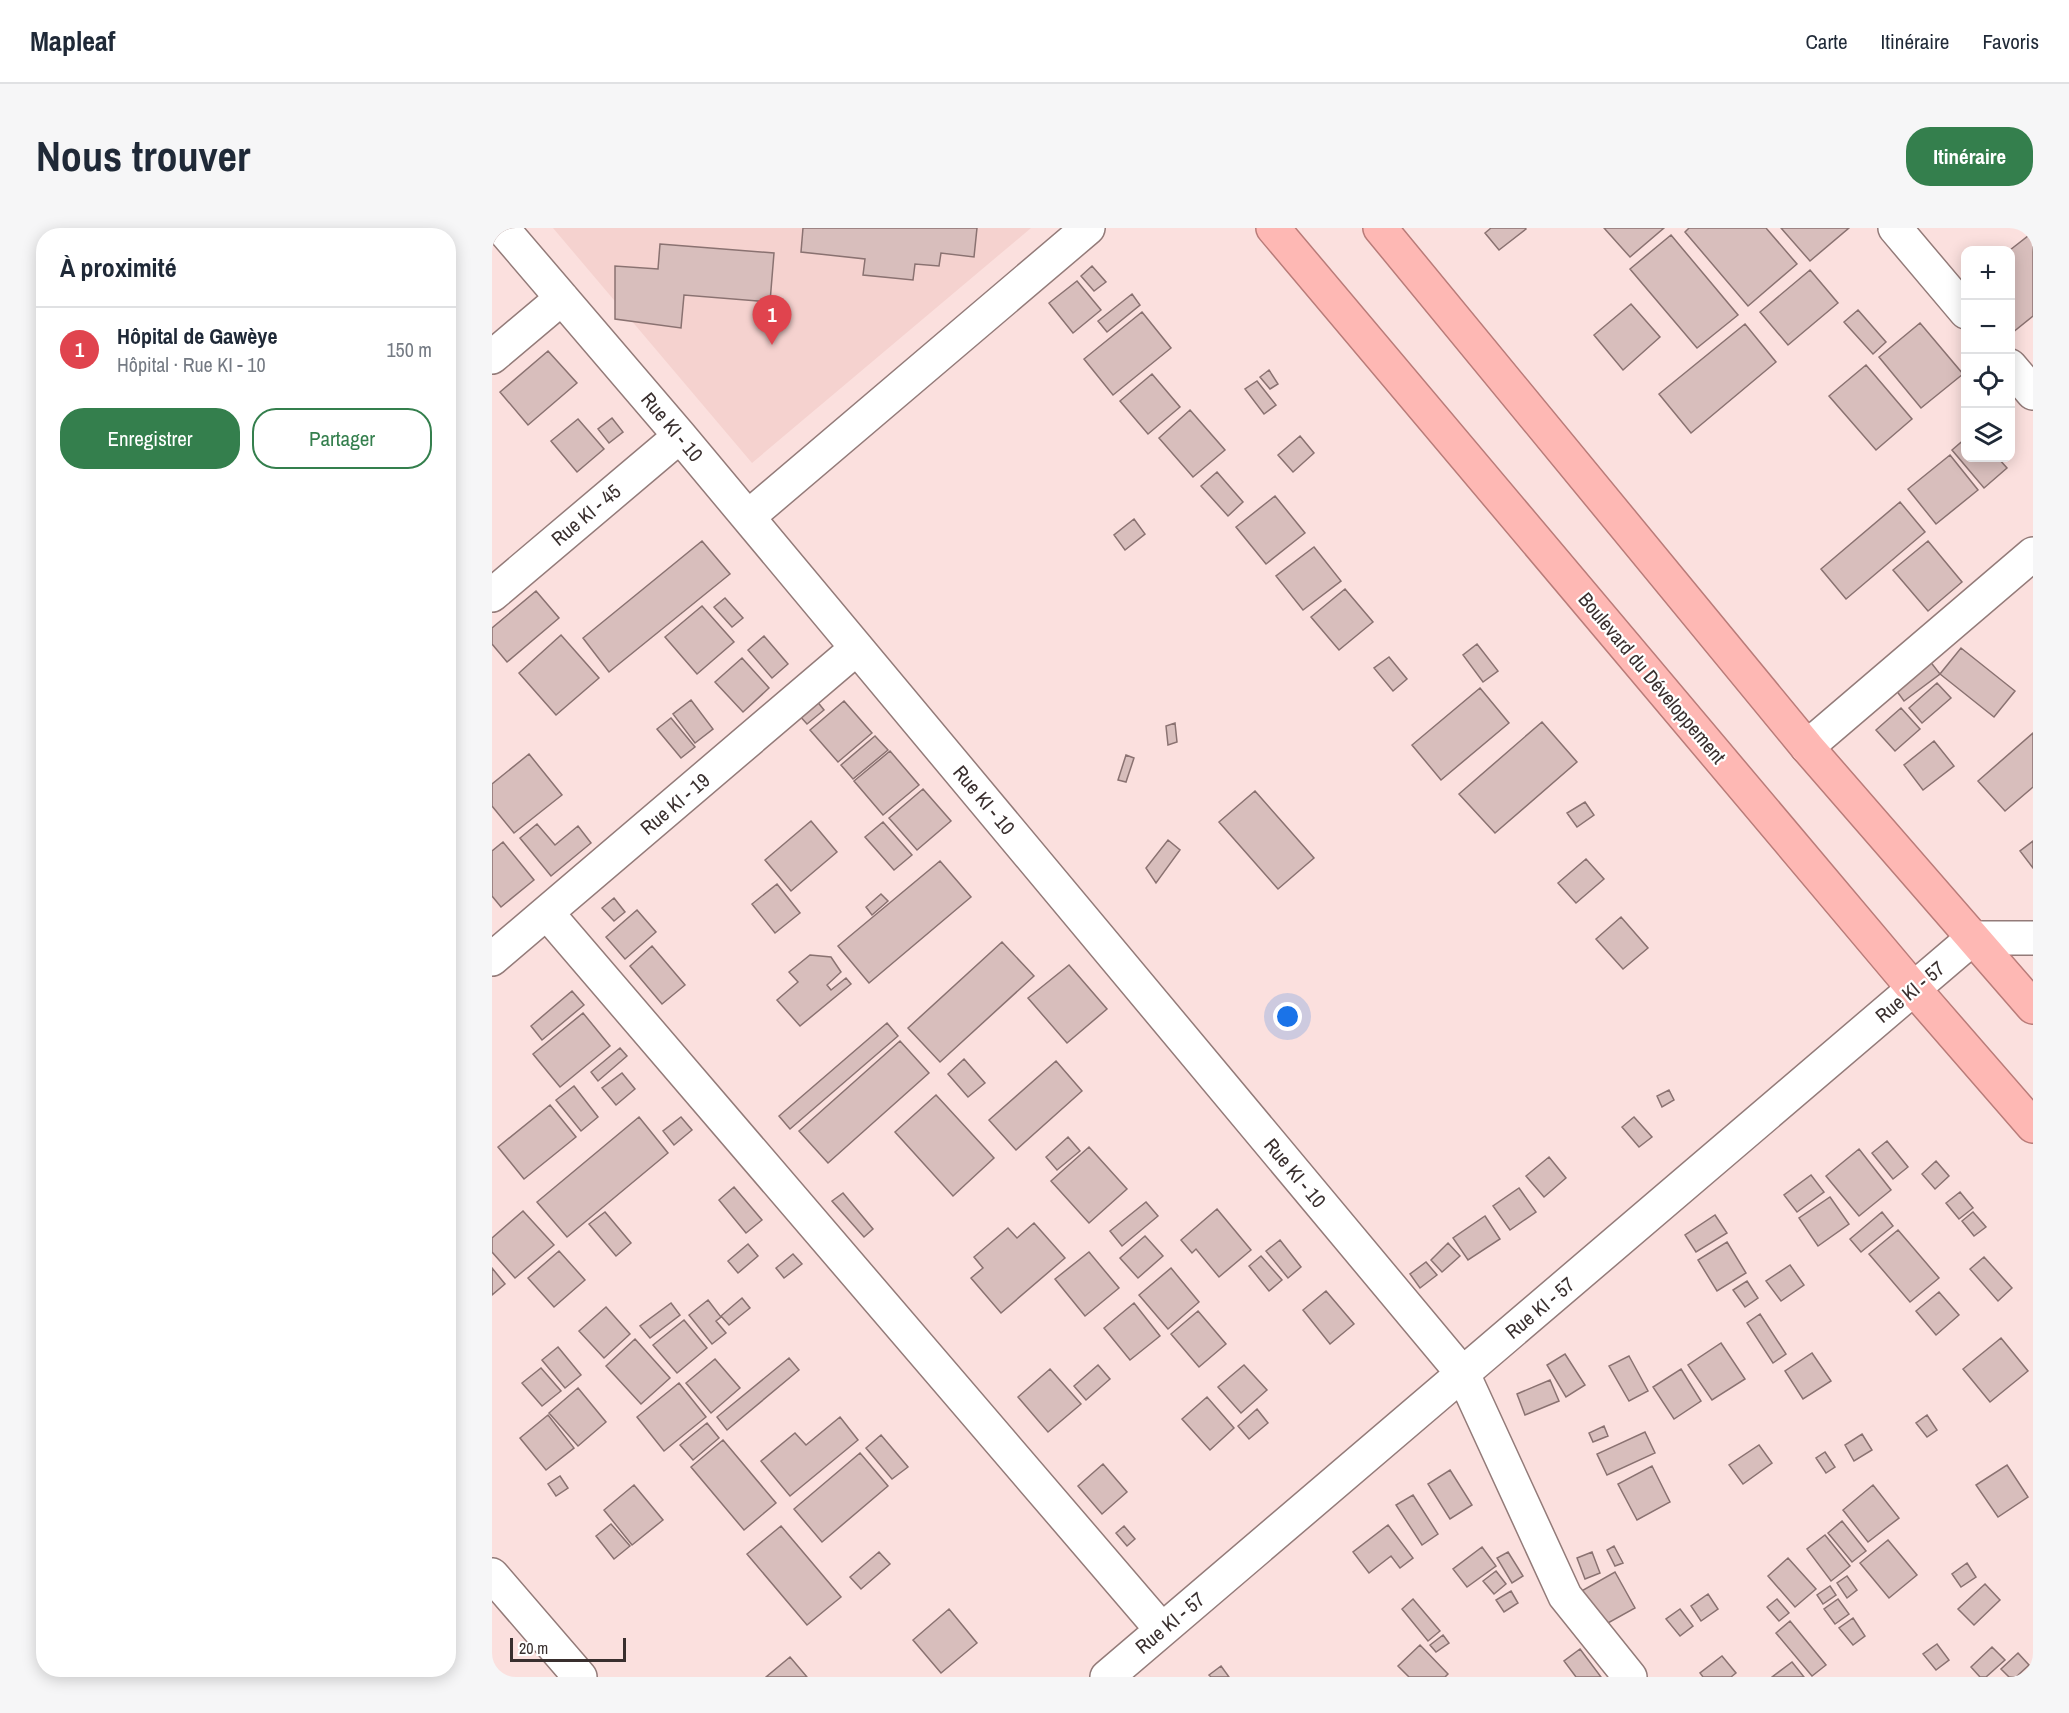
<!DOCTYPE html>
<html lang="fr">
<meta charset="utf-8">
<style>
:root{--surface:#fff;--page:#f6f6f7;--text:#1f2937;--muted:#747a83;--line:#e0e1e3;--accent:#347f4d}
body{margin:0;font-family:"Archivo Narrow",sans-serif;background:var(--page);color:var(--text)}
.controls{position:absolute;right:18px;top:18px;display:grid;overflow:hidden;border-radius:12px;box-shadow:0 3px 15px #0003}
.controls button{width:54px;height:54px;display:grid;place-items:center;padding:0;border:0;border-bottom:2px solid var(--line);background:var(--surface);color:var(--text);font:30px sans-serif}
.scale{position:absolute;left:18px;bottom:15px;width:116px;box-sizing:border-box;padding-left:6px;border:3px solid #392f2e;border-top:0;font-size:16px;line-height:21px;white-space:nowrap;color:#392f2e;-webkit-text-stroke:4px #fff;paint-order:stroke}
.you{position:absolute;left:796px;top:789px;width:21px;height:21px;margin:-15px;border:4px solid #fff;border-radius:50%;background:#1a73e8;box-shadow:0 0 0 9px #1a73e833}
.badge{display:grid;place-items:center;width:39px;height:39px;border-radius:50%;background:var(--accent);color:#fff;font-size:20px;font-weight:700}
.pin{position:absolute;translate:-50% -50px;filter:drop-shadow(0 2px 3px #0008)}
.pin::after{content:'';position:absolute;top:32px;width:21px;height:18px;background:inherit;clip-path:polygon(0 0,100% 0,50% 100%)}
.list{margin:0;padding:0;list-style:none}
h2{display:flex;justify-content:space-between;align-items:center;height:78px;margin:0;padding:0 24px;font-size:26px}
h2 small{font-size:20px;font-weight:400;color:var(--muted)}
.list li{display:grid;grid-template-columns:39px 1fr auto;gap:18px;align-items:center;box-sizing:border-box;height:84px;padding:0 24px;border-top:2px solid var(--line)}
.list b{display:block;font-size:22px;white-space:nowrap}
.list p{margin:0;font-size:20px;white-space:nowrap;color:var(--muted)}
.list em{font-size:20px;font-style:normal;color:var(--muted)}
.actions{display:flex;gap:12px;padding:18px 24px}
.actions a{flex:1;padding:14px 0;border:2px solid var(--accent);border-radius:24px;text-align:center;font-size:21px;color:var(--accent)}
.actions .main{background:var(--accent);color:#fff}
.icon{flex:none;width:33px;height:33px;fill:none;stroke:currentColor;stroke-width:2;stroke-linecap:round;stroke-linejoin:round}
.map{position:relative;flex:none;width:1541px;height:1449px;overflow:hidden;border-radius:24px}
header{display:flex;align-items:center;gap:36px;box-sizing:border-box;height:84px;padding:0 30px;background:var(--surface);border-bottom:2px solid var(--line)}
header strong{font-size:28px}
nav{display:flex;gap:33px;margin-inline-start:auto;font-size:21px}
.intro{display:flex;align-items:center;justify-content:space-between;box-sizing:border-box;height:144px;padding:0 36px}
h1{margin:0;font-size:42px}
.button{padding:15px 27px;border-radius:24px;background:var(--accent);color:#fff;font-size:21px;font-weight:700}
main{display:flex;gap:36px;padding:0 36px}
aside{flex:1;background:var(--surface);border-radius:24px;box-shadow:0 3px 15px #0003}
.map>svg:first-child{display:block}
.built{fill:#f5d2cf}
.building{fill:#d8bebc;stroke:#8a7271;stroke-width:1.5}
.lines{fill:none;stroke-linecap:round;stroke-linejoin:round}
.minor-casing{stroke:#937b79;stroke-width:36}
.trunk-casing{stroke:#b97c79;stroke-width:36}
.minor{stroke:#fff;stroke-width:33}
.trunk{stroke:#feb8b4;stroke-width:33}
.labels{text-anchor:middle;stroke-width:4.5;stroke-linejoin:round;paint-order:stroke}
.street-label{font-size:20px;fill:#392f2e;stroke:#fff}
</style>
<header>
<strong>Mapleaf</strong>
<nav><a>Carte</a><a>Itinéraire</a><a>Favoris</a></nav>
</header>
<div class="intro"><h1>Nous trouver</h1><a class="button">Itinéraire</a></div>
<main>
<aside>
<h2>À proximité<small></small></h2>
<ul class="list">
<li><span class="badge" style="background:#e0444e">1</span><div><b>Hôpital de Gawèye</b><p>Hôpital · Rue KI - 10</p></div><em>150 m</em></li>
</ul>
<div class="actions"><a class="main">Enregistrer</a><a>Partager</a></div>
</aside>
<div class="map">
<svg width="1541" height="1449" viewBox="0 0 1541 1449">
<rect width="100%" height="100%" fill="#fbe0de"/>
<!-- built -->
<path class="built" d="M61 0H539L260 235Z"/>
<!-- building -->
<path class="building" d="M311 0H485L482 29 449 25 447 38 423 36 421 52 371 47 373 31 309 24Z
M999 0H1033L1034 1 1007 22 993 5Z
M1112 0H1172L1138 29Z
M1197 0H1274L1305 36 1256 78 1193 4Z
M1289 0H1357L1318 33Z
M1541 4V88L1520 105 1518 22Z
M1179 7 1246 87 1205 120 1138 41Z
M168 16 282 25 278 74 192 67 189 100 123 91V38L166 41Z
M600 38 614 54 602 63 589 48Z
M1318 42 1346 75 1296 117 1268 84Z
M585 53 609 82 581 105 557 75Z
M640 66 648 77 615 104 606 93Z
M1139 76 1168 109 1131 142 1102 107Z
M1366 82 1394 114 1381 126 1352 94Z
M650 84 679 120 621 167 592 131Z
M1428 95 1471 146 1429 180 1387 129Z
M1253 96 1284 134 1199 205 1167 166Z
M56 123 85 155 36 197 8 164Z
M1374 137 1420 191 1384 222 1337 168Z
M777 142 786 156 778 161 768 149Z
M660 146 688 179 656 206 628 173Z
M765 153 784 177 772 186 753 161Z
M698 182 733 222 701 249 667 210Z
M120 190 131 204 117 215 106 201Z
M86 191 112 221 85 244 59 213Z
M808 208 822 225 801 244 786 227Z
M1474 210V230H1506L1515 240 1492 260 1460 222Z
M1458 227 1486 262 1444 296 1416 261Z
M725 244 751 274 736 288 709 258Z
M783 268 813 305 774 336 744 299Z
M1408 274 1433 304 1354 371 1329 341Z
M642 291 653 306 633 322 622 307Z
M210 313 238 346 117 444 91 410Z
M1436 313 1470 354 1436 383 1401 342Z
M822 319 849 353 811 382 784 348Z
M853 361 881 394 847 422 819 389Z
M44 363 67 390 15 434 0 416V400Z
M233 370 251 390 240 399 222 379Z
M210 378 242 414 205 446 173 409Z
M69 407 107 450 64 487 27 445Z
M272 408 296 436 280 450 256 422Z
M985 416 1006 443 991 454 971 427Z
M1469 420 1523 463 1502 489 1448 446Z
M897 429 915 451 901 463 882 440Z
M250 430 277 460 251 484 223 454Z
M1437 432 1448 446 1412 473 1401 458Z
M1445 455 1459 470 1430 495 1417 480Z
M988 460 1017 495 949 552 920 517Z
M199 472 221 501 203 515 181 486Z
M324 472 332 482 315 496 307 487Z
M352 473 380 505 346 534 318 502Z
M1409 480 1428 501 1403 523 1384 502Z
M179 490 203 519 189 530 165 501Z
M1050 494 1085 534 1003 605 967 566Z
M683 495 685 514 676 517 674 498Z
M1541 505V559L1513 583 1486 553Z
M383 508 396 522 361 551 349 537Z
M1442 513 1462 538 1431 562 1412 537Z
M398 523 427 557 391 587 362 553Z
M37 526 70 567 22 605 0 578V556Z
M634 527 642 530 634 554 626 552Z
M431 561 459 593 425 622 397 590Z
M763 563 822 630 786 661 727 594Z
M1093 574 1102 587 1085 599 1075 585Z
M319 593 345 624 299 663 273 632Z
M391 594 420 627 402 642 373 609Z
M45 596 63 617 86 598 99 615 59 648 28 610Z
M676 612 688 622 664 655 654 640Z
M1541 613V640L1528 623Z
M11 614 42 652 9 679 0 668V623Z
M1094 631 1112 651 1084 675 1066 655Z
M448 633 479 669 377 755 346 718Z
M285 656 308 685 283 705 260 676Z
M389 666 396 673 380 687 374 679Z
M122 670 133 684 122 693 110 680Z
M145 682 164 704 133 731 114 709Z
M1129 689 1156 720 1131 741 1104 711Z
M510 714 542 748 448 834 416 800Z
M160 718 193 757 170 776 138 738Z
M318 727 339 729 349 744 335 757 339 762 354 750 359 756 308 798 285 772 306 754 297 744Z
M577 737 615 781 575 815 536 770Z
M80 763 92 777 50 812 39 798Z
M91 785 118 818 68 859 41 826Z
M395 795 406 808 298 901 287 888Z
M408 813 437 845 336 935 307 903Z
M128 820 135 828 106 853 99 844Z
M472 831 493 855 476 869 456 846Z
M564 833 590 863 524 922 497 892Z
M130 845 143 861 124 877 110 860Z
M82 858 106 889 89 903 64 872Z
M1177 862 1182 872 1170 879 1165 868Z
M444 867 502 930 461 968 403 904Z
M58 877 84 909 32 951 6 919Z
M147 889 176 925 75 1009 45 974Z
M189 889 200 902 182 917 171 903Z
M1142 889 1160 909 1147 919 1130 899Z
M576 909 588 923 565 942 554 929Z
M1395 913 1416 939 1401 951 1380 925Z
M597 919 635 961 597 995 559 953Z
M1367 921 1399 962 1367 988 1334 948Z
M1057 929 1074 950 1052 969 1034 948Z
M1444 933 1457 948 1443 961 1430 946Z
M1319 947 1332 964 1305 984 1292 967Z
M242 959 270 992 254 1005 227 972Z
M1027 960 1044 984 1018 1002 1001 978Z
M1468 964 1481 980 1467 991 1454 975Z
M351 965 381 1001 372 1009 340 973Z
M1338 969 1357 996 1326 1018 1307 990Z
M654 974 666 988 630 1018 618 1003Z
M725 981 759 1022 727 1049 704 1021 700 1025 689 1012Z
M31 983 62 1017 23 1050 0 1024V1010Z
M113 984 139 1015 124 1028 97 996Z
M1390 984 1401 998 1369 1024 1358 1011Z
M1481 984 1494 999 1482 1008 1470 993Z
M1223 987 1235 1005 1204 1024 1193 1007Z
M993 988 1008 1011 976 1032 961 1010Z
M542 995 573 1030 509 1085 479 1050 491 1040 482 1029 516 1000 525 1010Z
M1406 1002 1447 1050 1418 1074 1377 1026Z
M653 1008 671 1028 646 1050 628 1030Z
M788 1012 809 1039 796 1050 774 1023Z
M1235 1014 1254 1045 1225 1063 1206 1032Z
M956 1015 968 1028 950 1044 939 1032Z
M256 1016 266 1028 246 1045 236 1033Z
M67 1023 93 1052 62 1079 36 1050Z
M597 1024 627 1060 593 1088 563 1051Z
M301 1026 310 1036 292 1050 284 1040Z
M769 1028 790 1052 777 1063 757 1038Z
M1492 1029 1520 1060 1506 1073 1478 1041Z
M934 1034 945 1047 928 1060 918 1046Z
M1298 1037 1312 1057 1289 1073 1274 1053Z
M0 1040 13 1056 0 1067Z
M679 1040 707 1074 676 1101 647 1067Z
M1255 1053 1266 1070 1253 1079 1241 1062Z
M834 1063 862 1096 838 1116 811 1082Z
M1447 1064 1467 1087 1444 1107 1424 1083Z
M250 1070 258 1080 237 1097 229 1088Z
M216 1072 229 1089 224 1093 234 1105 220 1116 197 1087Z
M179 1075 188 1087 158 1110 148 1098Z
M642 1075 668 1108 638 1132 612 1100Z
M114 1079 138 1106 112 1130 87 1103Z
M706 1083 734 1116 707 1139 679 1106Z
M1268 1086 1294 1126 1281 1135 1255 1095Z
M192 1092 215 1120 185 1145 161 1117Z
M1509 1110 1536 1143 1498 1174 1471 1141Z
M143 1111 178 1150 149 1176 114 1138Z
M1229 1115 1253 1151 1220 1172 1196 1137Z
M66 1119 89 1147 73 1160 50 1132Z
M1320 1125 1339 1153 1311 1171 1293 1143Z
M1073 1126 1093 1157 1074 1169 1055 1137Z
M1137 1128 1156 1163 1137 1173 1117 1138Z
M297 1130 307 1142 235 1202 225 1189Z
M223 1131 248 1160 219 1185 194 1155Z
M606 1137 618 1151 594 1172 582 1158Z
M752 1137 775 1162 749 1185 726 1159Z
M49 1140 69 1163 50 1178 30 1155Z
M558 1141 589 1176 556 1204 526 1169Z
M1189 1141 1209 1173 1182 1191 1161 1159Z
M1058 1152 1067 1173 1033 1187 1025 1166Z
M187 1155 214 1189 172 1223 145 1189Z
M86 1160 114 1194 86 1218 57 1185Z
M715 1169 742 1200 718 1222 690 1191Z
M765 1181 776 1195 757 1211 746 1198Z
M56 1187 82 1220 54 1242 28 1210Z
M1435 1187 1445 1202 1435 1209 1424 1195Z
M348 1189 366 1212 298 1268 269 1233 303 1205 314 1217Z
M215 1195 227 1210 201 1232 188 1217Z
M1112 1198 1116 1208 1101 1214 1097 1205Z
M1153 1204 1163 1225 1115 1247 1105 1226Z
M1370 1206 1380 1222 1362 1233 1353 1217Z
M389 1207 416 1239 400 1251 374 1220Z
M231 1212 284 1275 252 1302 199 1239Z
M1267 1217 1280 1235 1251 1256 1237 1237Z
M1333 1224 1343 1239 1334 1245 1324 1230Z
M368 1225 396 1258 330 1314 302 1281Z
M611 1236 635 1264 610 1286 586 1258Z
M1515 1237 1536 1269 1506 1289 1484 1257Z
M1160 1238 1178 1274 1145 1292 1126 1256Z
M958 1242 980 1277 958 1291 936 1256Z
M68 1248 76 1260 64 1268 56 1256Z
M142 1257 171 1292 140 1317 112 1282Z
M1381 1257 1407 1290 1376 1314 1351 1282Z
M921 1267 946 1306 930 1317 904 1277Z
M1350 1293 1374 1323 1360 1334 1336 1305Z
M119 1296 138 1318 122 1331 104 1308Z
M896 1297 921 1330 908 1340 899 1328 877 1345 861 1324Z
M289 1298 349 1369 315 1397 255 1326Z
M632 1298 643 1311 635 1318 624 1305Z
M1333 1307 1358 1338 1339 1353 1315 1321Z
M1396 1312 1425 1347 1397 1370 1368 1335Z
M1122 1318 1131 1335 1123 1338 1115 1322Z
M990 1319 1004 1338 975 1359 961 1341Z
M387 1324 398 1336 369 1361 358 1349Z
M1016 1324 1031 1348 1020 1355 1005 1330Z
M1100 1324 1108 1345 1093 1351 1085 1330Z
M1296 1330 1324 1361 1303 1379 1276 1348Z
M1475 1335 1484 1349 1469 1359 1460 1346Z
M1004 1343 1014 1356 1002 1366 991 1353Z
M1123 1344 1143 1380 1107 1400 1086 1365Z
M1355 1348 1365 1362 1355 1370 1345 1355Z
M1493 1356 1508 1372 1482 1397 1466 1381Z
M1338 1358 1344 1367 1331 1376 1325 1367Z
M1019 1363 1026 1375 1012 1384 1004 1372Z
M1216 1366 1226 1381 1209 1393 1199 1378Z
M921 1371 948 1403 936 1413 910 1381Z
M1285 1371 1297 1385 1287 1393 1275 1379Z
M1346 1371 1357 1386 1343 1396 1332 1381Z
M457 1381 485 1415 449 1445 421 1412Z
M1188 1381 1201 1398 1188 1408 1174 1391Z
M1361 1390 1373 1408 1361 1417 1347 1400Z
M1298 1393 1334 1437 1320 1448 1284 1405Z
M951 1407 957 1415 944 1424 938 1417Z
M1445 1416 1457 1432 1444 1442 1431 1426Z
M928 1417 956 1446 953 1449H917L906 1438Z
M1500 1419 1513 1432 1494 1449H1488L1479 1439Z
M1088 1421 1109 1449H1084L1072 1433Z
M1526 1425 1537 1437 1524 1449H1517L1509 1441Z
M1230 1428 1244 1445 1239 1449H1211L1208 1445Z
M298 1429 315 1449H274Z
M1300 1434 1312 1449H1280Z
M729 1438 737 1449H719L717 1447Z"/>
<g class="lines">
<defs>
<path id="minor" d="M10 0 188 208 971 1146 1073 1368 1138 1449
M1403 0 1474 84
M0 129 70 70
M1518 138 1541 165
M256 289 596 0
M0 367 188 208
M1315 519 1541 326
M55 685 670 1402
M0 731 365 420
M0 1347 88 1449
M615 1449 1481 710H1541"/>
<path id="trunk" d="M781 0 1422 761 1541 898
M888 0 1315 519 1541 779"/>
</defs>
<!-- minor casing -->
<use href="#minor" class="minor-casing"/>
<!-- trunk casing -->
<use href="#trunk" class="trunk-casing"/>
<!-- minor -->
<use href="#minor" class="minor"/>
<!-- trunk -->
<use href="#trunk" class="trunk"/>
</g>
<g class="labels">
<!-- street labels -->
<g class="street-label">
<text transform="translate(180 199) rotate(50)" y="7">Rue KI - 10</text>
<text transform="translate(94 287) rotate(-40)" y="7">Rue KI - 45</text>
<text transform="translate(1160 450) rotate(50)" y="7">Boulevard du Développement</text>
<text transform="translate(492 572) rotate(50)" y="7">Rue KI - 10</text>
<text transform="translate(183 576) rotate(-40)" y="7">Rue KI - 19</text>
<text transform="translate(1418 764) rotate(-40)" y="7">Rue KI - 57</text>
<text transform="translate(803 945) rotate(50)" y="7">Rue KI - 10</text>
<text transform="translate(1048 1080) rotate(-40)" y="7">Rue KI - 57</text>
<text transform="translate(678 1395) rotate(-40)" y="7">Rue KI - 57</text>
</g>
</g>
</svg>
<div class="controls">
<button>+</button>
<button>−</button>
<button><svg class="icon" aria-label="locate" viewBox="0 0 24 24"><circle cx="12" cy="12" r="6"/><path d="M12 2v4M12 18v4M2 12h4M18 12h4"/></svg></button>
<button><svg class="icon" aria-label="layers" viewBox="0 0 24 24"><path d="M12 4l9 5-9 5-9-5zM3 14l9 5 9-5"/></svg></button>
</div>
<div class="scale">20 m</div>
<div class="you"></div>
<div class="pin badge" style="left:280px;top:117px;background:#e0444e">1</div>
</div>
</main>
